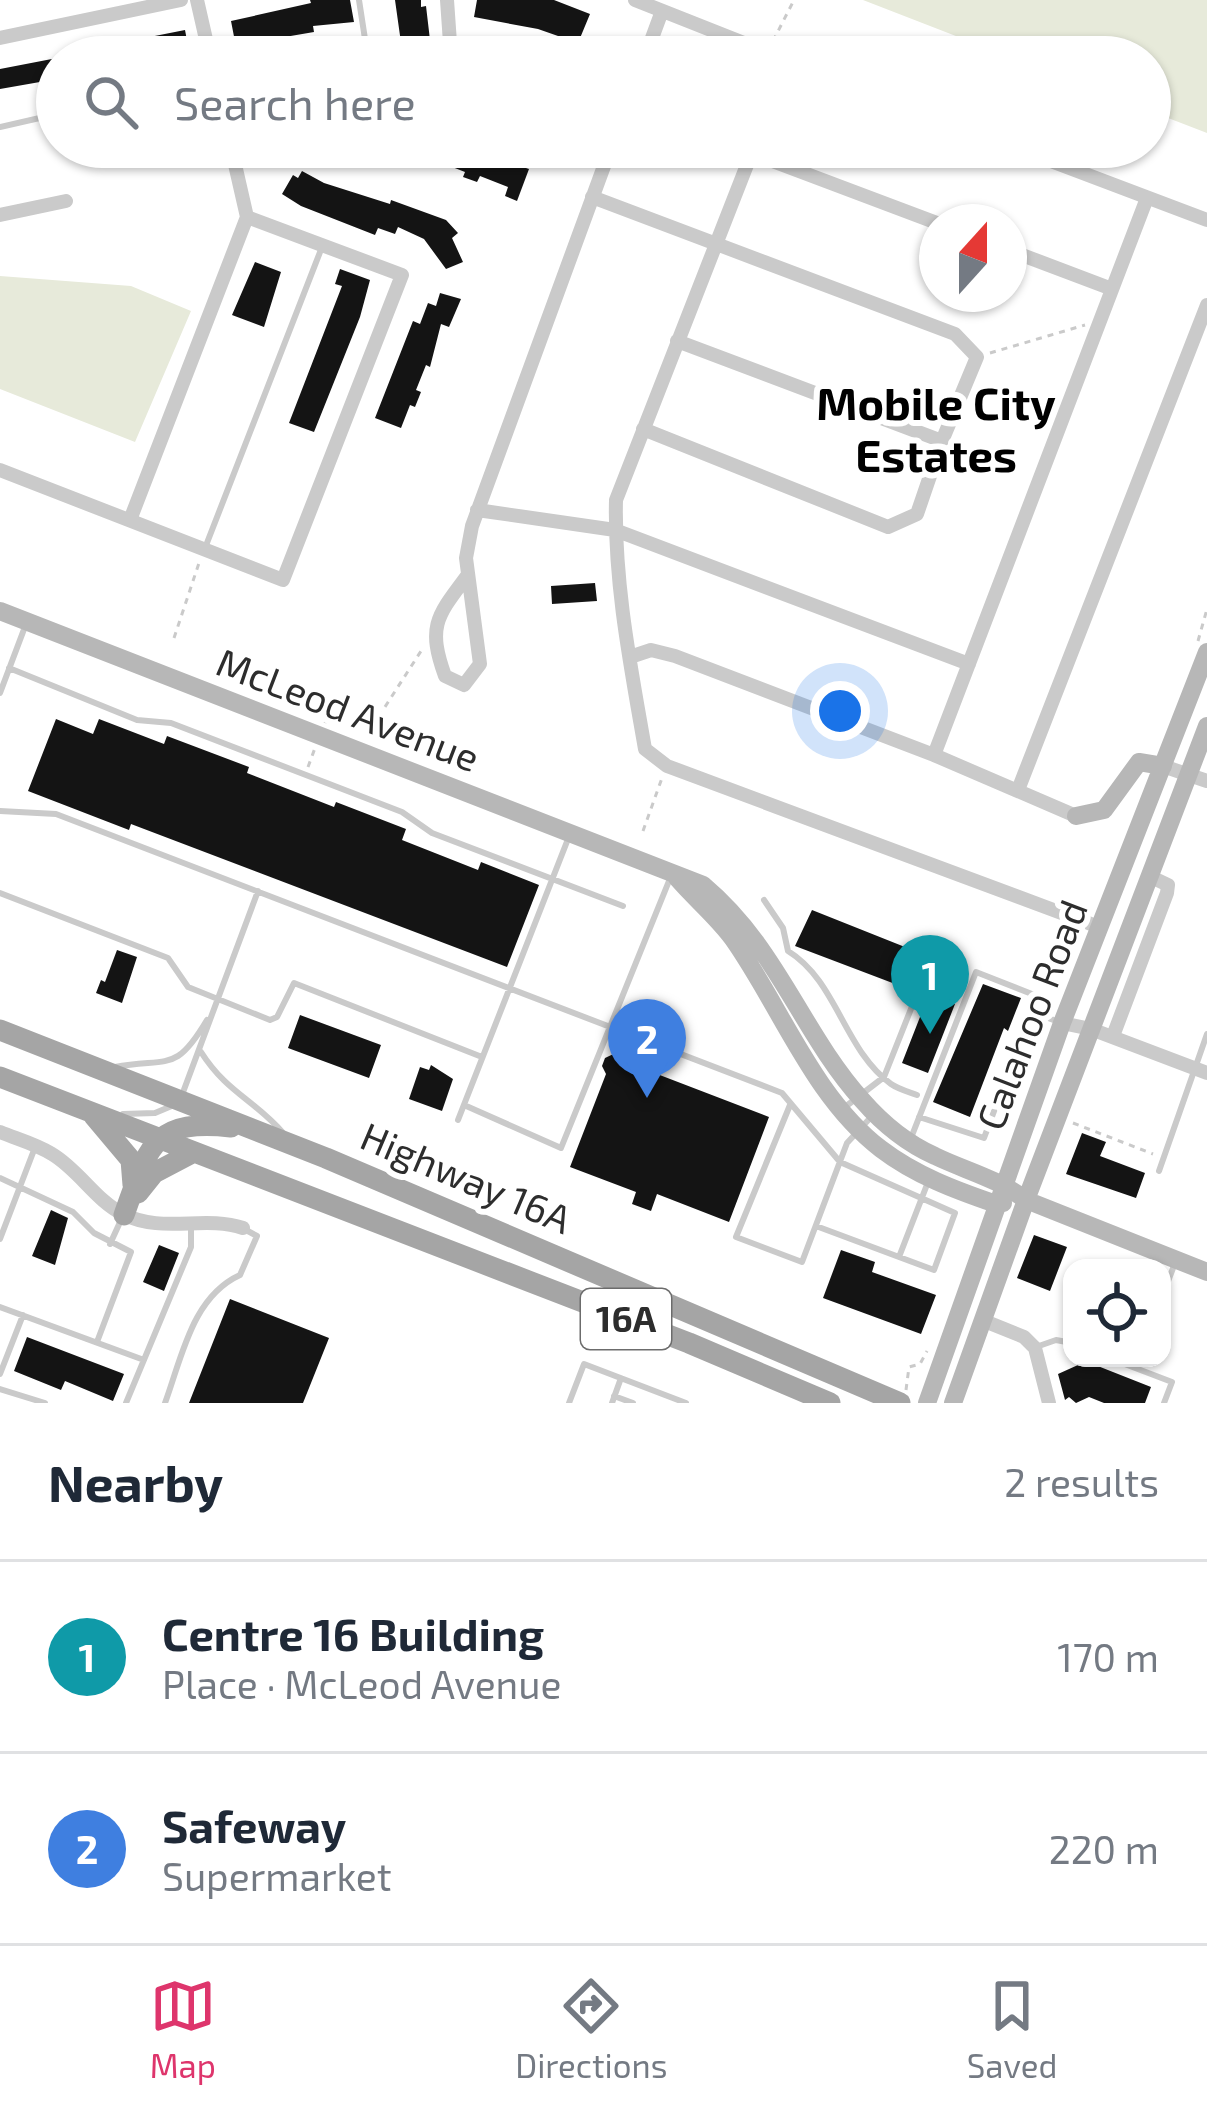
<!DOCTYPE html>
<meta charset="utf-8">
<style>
:root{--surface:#fff;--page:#f6f6f7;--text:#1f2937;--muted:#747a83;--line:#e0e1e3;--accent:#de356c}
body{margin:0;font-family:"Exo 2",sans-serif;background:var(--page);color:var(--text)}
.controls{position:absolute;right:36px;bottom:36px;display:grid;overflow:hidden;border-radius:24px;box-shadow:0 3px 9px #0004}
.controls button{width:108px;height:108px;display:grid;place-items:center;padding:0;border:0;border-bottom:3px solid var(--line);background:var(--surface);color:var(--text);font:60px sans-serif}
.compass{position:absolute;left:919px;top:204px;width:108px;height:108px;border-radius:50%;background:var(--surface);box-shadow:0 3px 9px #0004;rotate:21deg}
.you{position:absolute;left:840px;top:711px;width:42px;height:42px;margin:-30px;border:9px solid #fff;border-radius:50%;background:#1a73e8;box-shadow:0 0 0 18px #1a73e833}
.badge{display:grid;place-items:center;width:78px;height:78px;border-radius:50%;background:var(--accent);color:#fff;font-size:39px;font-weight:700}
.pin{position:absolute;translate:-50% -99px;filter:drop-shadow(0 3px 6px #0008)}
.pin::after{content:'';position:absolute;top:63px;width:42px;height:36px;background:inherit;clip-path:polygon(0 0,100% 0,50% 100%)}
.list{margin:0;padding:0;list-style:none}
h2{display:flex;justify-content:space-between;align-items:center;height:156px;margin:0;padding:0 48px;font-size:51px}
h2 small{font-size:39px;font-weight:400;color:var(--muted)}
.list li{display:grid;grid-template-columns:78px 1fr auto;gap:36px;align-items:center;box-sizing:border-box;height:192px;padding:0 48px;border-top:3px solid var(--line)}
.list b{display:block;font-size:45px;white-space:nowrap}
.list p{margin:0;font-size:39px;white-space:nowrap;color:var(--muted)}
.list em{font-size:39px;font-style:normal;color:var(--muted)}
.icon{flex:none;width:66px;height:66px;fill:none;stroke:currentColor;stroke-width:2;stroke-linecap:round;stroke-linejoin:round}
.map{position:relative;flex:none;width:1207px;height:1403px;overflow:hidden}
.search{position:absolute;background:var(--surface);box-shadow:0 3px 9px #0004;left:36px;right:36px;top:36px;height:132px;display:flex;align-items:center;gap:30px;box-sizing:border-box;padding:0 42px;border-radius:66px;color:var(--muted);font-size:45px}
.sheet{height:540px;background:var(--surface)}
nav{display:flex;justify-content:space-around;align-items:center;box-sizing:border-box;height:168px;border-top:3px solid var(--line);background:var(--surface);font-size:33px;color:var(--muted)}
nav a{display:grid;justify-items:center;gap:6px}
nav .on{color:var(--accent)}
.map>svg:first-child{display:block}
.green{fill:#e7eada}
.building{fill:#141414}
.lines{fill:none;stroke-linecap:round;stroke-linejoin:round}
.path{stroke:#cacaca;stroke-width:3;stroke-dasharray:6 6;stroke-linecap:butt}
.lane{stroke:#cacaca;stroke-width:6}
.street{stroke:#cacaca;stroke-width:14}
.secondary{stroke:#b7b7b7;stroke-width:18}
.primary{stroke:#a5a5a5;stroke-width:21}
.labels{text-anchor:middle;stroke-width:12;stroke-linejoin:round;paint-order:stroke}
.shield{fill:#fff;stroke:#6c6c6c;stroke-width:3}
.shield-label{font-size:36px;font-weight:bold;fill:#2d2d2d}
.street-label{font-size:39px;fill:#2d2d2d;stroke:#fff}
.quarter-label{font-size:45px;font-weight:bold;fill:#000;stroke:#fff}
</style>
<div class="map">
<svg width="1207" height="1403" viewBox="0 0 1207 1403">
<rect width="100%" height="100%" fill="#fff"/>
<!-- green -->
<path class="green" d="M863 0H1207V133L1150 111V57H1010Z
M0 276 131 286 191 311 135 442 0 389Z"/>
<!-- building -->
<path class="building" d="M310 0H350L354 22 313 26 314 32 250 43 252 50 237 52 231 21 311 3Z
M395 0H421V7L426 6 432 57H403Z
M477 0H554L590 14 578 43 538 29 474 17Z
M185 30 190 56 74 57V52Z
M57 58V79L0 89V69Z
M377 147H462L529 169 517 201 505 196 508 187 480 176 477 182 463 177 465 172 442 163 440 167 420 159 418 165Z
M302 171 324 183 390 204 391 200 446 220 458 233 452 238 463 262 446 269 424 239 398 227 395 234 378 228 375 235 301 206 282 194 293 175 298 178Z
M255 262 281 272 264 327 232 315Z
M340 269 370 280 360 317 314 432 289 423 342 286 335 284Z
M440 293 461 299 449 327 441 324 430 367 426 365 416 390 421 392 415 407 410 405 401 428 375 418 413 321 420 324 428 303 436 306Z
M595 583 597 601 552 604 551 586Z
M56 719 93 734 99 719 164 744 167 736 249 767 247 773 334 807 336 802 406 829 402 840 478 870 481 862 539 885 507 967 131 824 129 830 28 791Z
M812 910 925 955 911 990 795 946Z
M117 950 137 957 122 1003 96 993 101 980 105 982Z
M983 984 1021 998 1008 1031 1004 1028 970 1117 933 1102Z
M929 994 955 1004 928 1073 902 1063Z
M300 1015 381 1045 369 1078 288 1048Z
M624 1049 631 1064 769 1117 729 1222 657 1194 651 1211 632 1204 636 1192 570 1167 606 1074 602 1066 605 1058Z
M431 1065 453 1079 442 1111 409 1099 420 1067 429 1070Z
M1082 1133 1106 1142 1100 1156 1145 1173 1136 1198 1066 1174Z
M51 1210 68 1218 55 1265 32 1256Z
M1034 1235 1067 1247 1050 1291 1017 1278Z
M159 1245 179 1253 164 1291 143 1282Z
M841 1250 875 1262 872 1272 936 1295 921 1334 823 1298Z
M230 1299 329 1338 303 1403H189Z
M27 1337 124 1374 113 1401 65 1381 61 1390 14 1371Z
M1080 1359 1151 1387 1145 1403H1104L1089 1397 1076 1403 1069 1397 1065 1400 1058 1374 1078 1365Z"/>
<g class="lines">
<!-- path -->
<path class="path" d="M773 41 794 0
M990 353 1085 325
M174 638 200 560
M1198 641 1207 609
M325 723 330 711
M372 727 423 648
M308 767 315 748
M643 831 662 778
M1059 983V973L1077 930
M1073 1123 1153 1154
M906 1390 909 1367 920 1364 927 1351"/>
<!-- lane -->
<path class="lane" d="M453 43 521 57
M338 57 361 48 365 39 359 0
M0 127 57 114
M205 548 322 247
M9 668 137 720 171 723 402 812 432 833 623 906
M0 693 26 624
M0 811 56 814 782 1093 840 1162 955 1213 934 1270 816 1226
M0 893 168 958 188 987 270 1020 277 1017 294 983 482 1057
M764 900 783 928 788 951C837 981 844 1050 891 1084 898 1089 909 1092 917 1095
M1032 1012 1059 1022
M201 1052C227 1093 255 1100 284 1134
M115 1067C169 1057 175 1074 207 1020
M182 1095 258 891
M464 1105 561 1148 671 876
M790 1105 736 1237 802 1262 847 1143 872 1116
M845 1107 884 1077 926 971 959 983
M123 1114 155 1113 174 1105
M458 1120 568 839
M911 1138 976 972 1037 996 984 1138 919 1117
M1159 1171 1207 1034
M0 1178 73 1212 94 1233 131 1252 97 1342
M0 1239 34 1150
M110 1244 121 1220
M899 1257 928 1182
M1162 1297 1175 1263
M0 1307 144 1360
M1036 1347 1056 1340 1072 1343
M1109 1358 1172 1382 1164 1403
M0 1374 23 1315
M0 1389 45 1403
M614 1396 633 1403
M126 1403 191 1247V1227
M165 1403C182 1357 192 1297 240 1275L257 1236 246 1230
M569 1403 584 1364 686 1403
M612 1403 621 1378"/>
<!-- street -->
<path class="street" d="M197 0 210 57
M447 0 451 57
M635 0 779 57
M0 38 181 0
M645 57 662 11
M754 147 616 500C614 583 631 668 645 749L667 766 1099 927
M1014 147 1207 220
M751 153 937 223
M592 197 955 334 977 357 942 441 917 514 888 527 643 429
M0 215 66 201
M1009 250 1112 289
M677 341 942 441
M0 470 283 580 402 275 247 217
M477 510 615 530 969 664
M130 520 247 217 231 147
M467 576C437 616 427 626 445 676L464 685 480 664 466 558 472 526 611 147
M630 657 651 650 675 656 934 755 1076 816
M934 755 1147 198
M1163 766 1207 781
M1018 790 1207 305
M1062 1023 1091 1029 1207 1073
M1113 1036 1167 893 1168 885 1149 876
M0 1132C17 1139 36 1144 52 1154 79 1170 95 1200 123 1214 162 1234 204 1215 243 1228
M982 1320 1024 1337 1035 1348 1049 1403"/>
<!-- secondary -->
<path class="secondary" d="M0 611 703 885C778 948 801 1032 862 1100 882 1123 908 1144 935 1156 966 1171 997 1178 1026 1200L1207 1272
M1076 816 1104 810 1139 762 1163 766
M677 878C695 899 717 917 733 939 781 1007 813 1097 881 1149 915 1175 955 1190 996 1204L1003 1203
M927 1403 1062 1023 1207 652
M953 1403 1026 1200 1207 726"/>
<!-- primary -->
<path class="primary" d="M0 1030 326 1158 900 1403
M0 1077 689 1343 830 1403
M94 1116 131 1160 133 1185
M138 1193 154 1173 194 1152
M124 1215C148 1149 151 1118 231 1127"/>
</g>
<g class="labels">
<!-- shield labels -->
<rect class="shield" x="581" y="1289" width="90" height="60" rx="9"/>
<g class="shield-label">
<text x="626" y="1332">16A</text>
</g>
<!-- street labels -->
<g class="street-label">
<text transform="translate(348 710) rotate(21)" y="14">McLeod Avenue</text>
<text transform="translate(1032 1015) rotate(-69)" y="14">Calahoo Road</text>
<text transform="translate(466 1178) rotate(23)" y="14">Highway 16A</text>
</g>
<!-- quarter labels -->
<g class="quarter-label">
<text x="936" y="420">Mobile City<tspan x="936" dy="52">Estates</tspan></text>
</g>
</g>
</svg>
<div class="controls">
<button><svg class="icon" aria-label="locate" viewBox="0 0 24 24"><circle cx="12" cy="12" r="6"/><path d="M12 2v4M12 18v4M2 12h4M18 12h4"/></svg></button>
</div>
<svg class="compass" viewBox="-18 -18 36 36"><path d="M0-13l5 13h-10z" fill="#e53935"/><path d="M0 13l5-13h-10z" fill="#747a83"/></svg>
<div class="you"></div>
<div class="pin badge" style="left:930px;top:1034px;background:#0f9aa8">1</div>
<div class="pin badge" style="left:647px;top:1098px;background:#3f7fe0">2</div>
<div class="search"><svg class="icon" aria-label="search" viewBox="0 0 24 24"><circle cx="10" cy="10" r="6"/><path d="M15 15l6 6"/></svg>Search here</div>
</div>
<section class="sheet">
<h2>Nearby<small>2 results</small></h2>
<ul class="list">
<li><span class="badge" style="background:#0f9aa8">1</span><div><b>Centre 16 Building</b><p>Place · McLeod Avenue</p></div><em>170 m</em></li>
<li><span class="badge" style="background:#3f7fe0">2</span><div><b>Safeway</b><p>Supermarket</p></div><em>220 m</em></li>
</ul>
</section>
<nav>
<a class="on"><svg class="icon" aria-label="map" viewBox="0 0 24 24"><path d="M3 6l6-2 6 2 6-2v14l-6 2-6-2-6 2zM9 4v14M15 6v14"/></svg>Map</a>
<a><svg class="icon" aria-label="directions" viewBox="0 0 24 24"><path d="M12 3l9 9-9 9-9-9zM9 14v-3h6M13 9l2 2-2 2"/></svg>Directions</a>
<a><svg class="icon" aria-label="saved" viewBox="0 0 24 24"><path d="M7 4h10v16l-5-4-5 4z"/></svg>Saved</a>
</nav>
